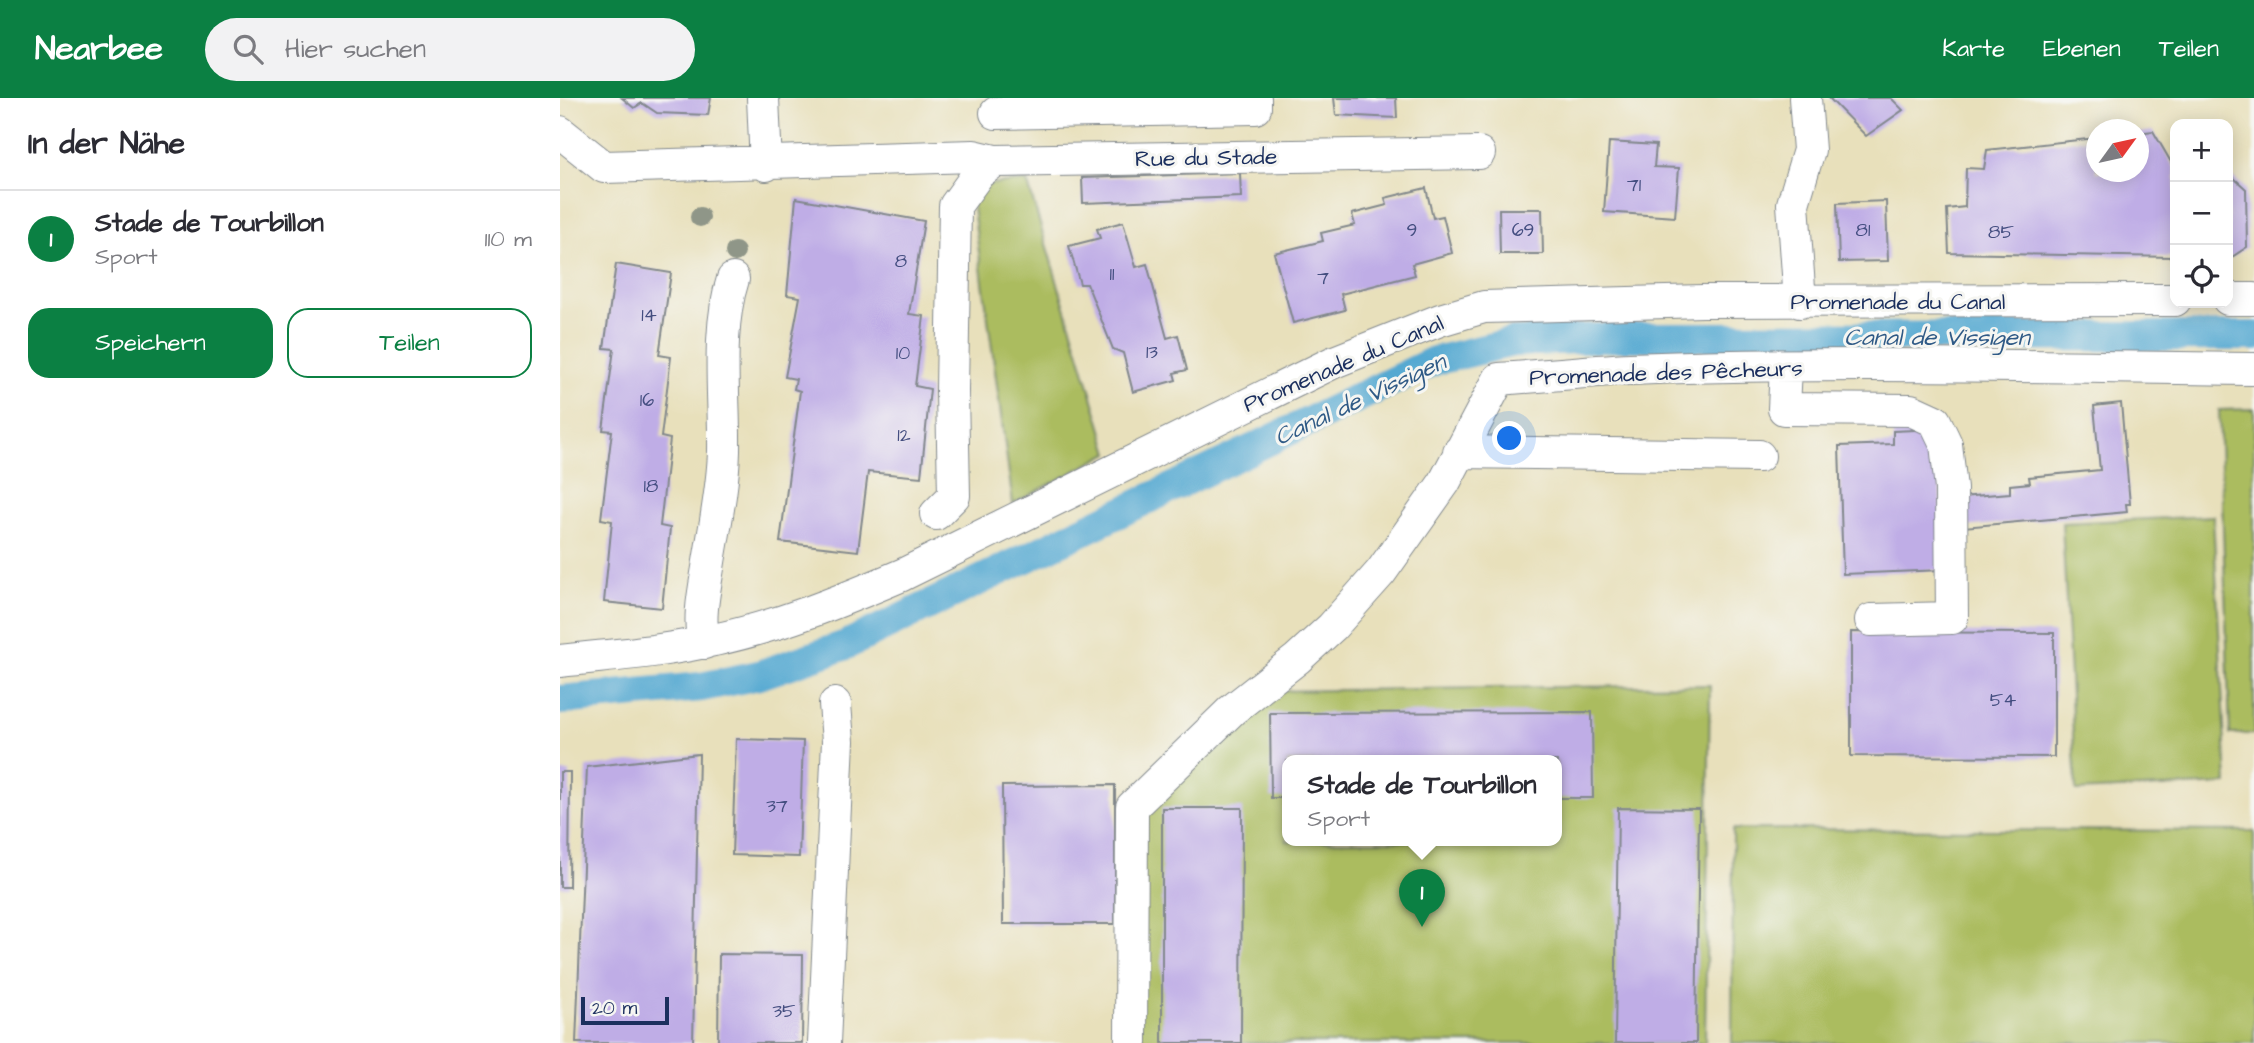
<!DOCTYPE html>
<html lang="de">
<meta charset="utf-8">
<style>
:root{--surface:#fff;--page:#f2f2f3;--text:#2b2b33;--muted:#7c7c81;--line:#e1e1e2;--accent:#0b8043}
body{margin:0;font-family:"Architects Daughter",sans-serif;background:var(--page);color:var(--text)}
.controls{position:absolute;right:21px;top:21px;display:grid;overflow:hidden;border-radius:14px;box-shadow:0 4px 18px #0003}
.controls button{width:63px;height:63px;display:grid;place-items:center;padding:0;border:0;border-bottom:2px solid var(--line);background:var(--surface);color:var(--text);font:35px sans-serif}
.compass{position:absolute;left:1526px;top:21px;width:63px;height:63px;border-radius:50%;background:var(--surface);box-shadow:0 4px 18px #0003;rotate:57deg}
.scale{position:absolute;left:21px;bottom:18px;width:88px;box-sizing:border-box;padding-left:7px;border:4px solid #1b2f5e;border-top:0;font-size:19px;line-height:24px;white-space:nowrap;color:#1b2f5e;-webkit-text-stroke:5px #f6f6f2;paint-order:stroke}
.you{position:absolute;left:950px;top:341px;width:24px;height:24px;margin:-18px;border:5px solid #fff;border-radius:50%;background:#1a73e8;box-shadow:0 0 0 10px #1a73e833}
.badge{display:grid;place-items:center;width:46px;height:46px;border-radius:50%;background:var(--accent);color:#fff;font-size:23px;font-weight:700}
.pin{position:absolute;translate:-50% -58px;filter:drop-shadow(0 2px 4px #0008)}
.pin::after{content:'';position:absolute;top:37px;width:24px;height:21px;background:inherit;clip-path:polygon(0 0,100% 0,50% 100%)}
.popup{position:absolute;left:722px;top:657px;width:280px;height:91px;box-sizing:border-box;display:grid;place-content:center;border-radius:14px;background:var(--surface);filter:drop-shadow(0 2px 5px #0005);font-size:23px;white-space:nowrap;color:var(--muted)}
.popup b{font-size:26px;color:var(--text)}
.popup::after{content:'';position:absolute;left:50%;top:100%;margin-left:-14px;border:14px solid transparent;border-top-color:var(--surface)}
.list{margin:0;padding:0;list-style:none}
h2{display:flex;justify-content:space-between;align-items:center;height:91px;margin:0;padding:0 28px;font-size:30px}
h2 small{font-size:23px;font-weight:400;color:var(--muted)}
.list li{display:grid;grid-template-columns:46px 1fr auto;gap:21px;align-items:center;box-sizing:border-box;height:98px;padding:0 28px;border-top:2px solid var(--line)}
.list b{display:block;font-size:26px;white-space:nowrap}
.list p{margin:0;font-size:23px;white-space:nowrap;color:var(--muted)}
.list em{font-size:23px;font-style:normal;color:var(--muted)}
.actions{display:flex;gap:14px;padding:21px 28px}
.actions a{flex:1;padding:16px 0;border:2px solid var(--accent);border-radius:21px;text-align:center;font-size:24px;color:var(--accent)}
.actions .main{background:var(--accent);color:#fff}
.icon{flex:none;width:38px;height:38px;fill:none;stroke:currentColor;stroke-width:2;stroke-linecap:round;stroke-linejoin:round}
.map{position:relative;flex:none;width:1694px;height:945px;overflow:hidden}
header{display:flex;align-items:center;gap:42px;box-sizing:border-box;height:98px;padding:0 35px;background:var(--accent);color:#fff}
header strong{font-size:33px}
nav{display:flex;gap:38px;margin-inline-start:auto;font-size:24px}
.search{width:490px;height:63px;background:var(--page);display:flex;align-items:center;gap:18px;box-sizing:border-box;padding:0 24px;border-radius:38px;color:var(--muted);font-size:26px}
main{display:flex}
aside{flex:1;background:var(--surface)}
.map>svg:first-child{display:block}
.green{fill:#abbc5e;stroke:#63765e;stroke-width:2;fill-rule:evenodd}
.lines{fill:none;stroke-linecap:round;stroke-linejoin:round}
.canal{stroke:#55a9d1;stroke-width:30}
.building{fill:#bfade6}
.minor-casing{stroke:#82888c;stroke-width:34}
.minor{stroke:#fff;stroke-width:32}
.tree{fill:#8f9688}
.labels{text-anchor:middle;stroke-width:6;stroke-linejoin:round;paint-order:stroke}
.number-label{font-size:19px;fill:#444e80}
.street-label{font-size:23px;fill:#1b2f5e;stroke:#f6f6f2}
.water-label{font-size:24px;font-style:italic;fill:#2f5a86;stroke:#f6f6f2}
</style>
<header>
<strong>Nearbee</strong>
<div class="search"><svg class="icon" aria-label="search" viewBox="0 0 24 24"><circle cx="10" cy="10" r="6"/><path d="M15 15l6 6"/></svg>Hier suchen</div>
<nav><a>Karte</a><a>Ebenen</a><a>Teilen</a></nav>
</header>
<main>
<aside>
<h2>In der Nähe<small></small></h2>
<ul class="list">
<li><span class="badge">1</span><div><b>Stade de Tourbillon</b><p>Sport</p></div><em>110 m</em></li>
</ul>
<div class="actions"><a class="main">Speichern</a><a>Teilen</a></div>
</aside>
<div class="map">
<svg width="1694" height="945" viewBox="0 0 1694 945">
<rect width="100%" height="100%" fill="#f6f6f2"/>
<filter id="ink" filterUnits="userSpaceOnUse"><feTurbulence type="fractalNoise" baseFrequency=".0143" numOctaves="2"/><feDisplacementMap in="SourceGraphic" scale="14" xChannelSelector="R" yChannelSelector="G"/><feConvolveMatrix kernelMatrix="1 2 1 2 8 2 1 2 1" color-interpolation-filters="sRGB"/></filter>
<filter id="wash" filterUnits="userSpaceOnUse"><feTurbulence type="fractalNoise" baseFrequency=".00686" numOctaves="4" result="noise"/><feDisplacementMap in="SourceGraphic" scale="28" xChannelSelector="R" yChannelSelector="G"/><feGaussianBlur stdDeviation="1.57" result="paint"/><feColorMatrix in="noise" values="0 0 0 0 0 0 0 0 0 0 0 0 0 0 0 0 0 1.4 0 .05"/><feComposite in="paint" operator="in"/></filter>
<g filter="url(#wash)">
<rect width="100%" height="100%" fill="#e8e0bb"/>
<!-- green -->
<path class="green" d="M467 83 549 355 453 406 410 88Z
M1694 311V636H1670L1659 312Z
M1653 418 1667 686 1516 693 1502 425Z
M1150 587 1145 945H578V713L709 593ZM727 663H997V743H727Z
M1173 731 1694 733V945H1172Z"/>
<g class="lines">
<!-- canal -->
<path class="canal" d="M0 602 141 589 199 577 286 547 874 263 953 244 1059 239 1694 238"/>
</g>
<g id="blocks">
<!-- building -->
<path class="building" d="M62 0H151L148 17 97 15 82 5 74 10Z
M774 0H836L837 20 776 17Z
M1269 0H1331L1343 12 1306 38Z
M1593 33 1615 71V159L1389 155 1387 111 1405 109 1406 70 1424 71 1427 52 1536 40V74H1578V35Z
M1049 44 1096 47 1094 69 1119 70 1115 119 1044 114Z
M680 75 681 99 523 105 522 80Z
M1668 80H1674L1686 91 1687 149 1672 159H1668Z
M866 90 873 120 883 118 892 155 852 166 855 177 781 196 785 212 733 225 714 155 763 143 761 135 795 127 792 116 827 107 825 100Z
M236 100 364 123 349 216 364 218 355 288 370 291 361 379 308 374 298 453 220 444 240 293 234 291 236 281 225 279 240 199 227 197Z
M1326 103 1328 163 1279 164 1277 105Z
M939 111H982L983 156H940Z
M563 124 576 169 587 166 607 240 618 237 627 272 614 275 616 282 573 294 563 255 553 251 527 186H520L509 148 540 140 537 131Z
M56 166 111 175 99 257 111 259 101 339 110 341 100 428 110 430 102 510 44 504 52 423 41 421 52 333 43 332 54 251 44 250Z
M1561 305 1570 406H1566L1567 414 1404 429 1401 399 1450 395V387L1470 385 1469 379 1540 372 1534 308Z
M1378 331 1383 472 1283 476 1279 348 1333 346V333Z
M1291 534 1494 535V659L1291 658Z
M1032 614 1033 700H997V663H727V700H711L710 615Z
M176 641 243 643 239 759 172 757Z
M139 656 133 945H16L27 669Z
M0 674H10L9 789H0Z
M555 687V826H443L442 688Z
M602 710H682L681 945H602Z
M1058 710 1139 711 1136 945H1055Z
M159 856 243 857 242 945H158Z"/>
</g>
</g>
<g filter="url(#ink)">
<use href="#blocks" fill-opacity="0" stroke="#82888c" stroke-width="2"/>
<g class="lines">
<defs>
<path id="minor" d="M203 0 206 67
M436 15 695 10V0
M0 34 44 69 414 58 435 63 919 55
M1668 201H1694
M1240 204 1233 106 1249 52 1245 0
M1226 268 1224 311 1351 312 1375 323 1386 346 1391 391 1392 520 1311 522
M899 354 1199 358
M376 416 394 398 392 293 395 108 419 75 435 63
M144 545C138 521 144 494 148 470 154 432 163 391 164 353 165 298 156 234 173 181
M0 563C51 557 104 554 154 542 219 528 281 503 342 477L774 264 880 222 924 209 1143 203 1615 202
M264 945 278 643 275 606
M571 945 572 709 672 612 737 561 772 529 821 474 884 385 939 281C983 278 1027 273 1071 271 1279 263 1486 269 1694 271"/>
</defs>
<!-- minor casing -->
<use href="#minor" class="minor-casing"/>
<!-- minor -->
<use href="#minor" class="minor"/>
</g>
<!-- trees -->
<g class="tree">
<circle cx="140" cy="119" r="10"/>
<circle cx="175" cy="154" r="10"/>
</g>
</g>
<g class="labels">
<!-- number labels -->
<g class="number-label">
<text x="1074" y="93">71</text>
<text x="852" y="138">9</text>
<text x="963" y="138">69</text>
<text x="1303" y="138">81</text>
<text x="1441" y="140">85</text>
<text x="341" y="169">8</text>
<text x="552" y="182">11</text>
<text x="763" y="186">7</text>
<text x="89" y="223">14</text>
<text x="592" y="260">13</text>
<text x="343" y="261">10</text>
<text x="87" y="308">16</text>
<text x="344" y="343">12</text>
<text x="91" y="394">18</text>
<text x="1443" y="608">54</text>
<text x="217" y="714">37</text>
<text x="224" y="919">35</text>
</g>
<!-- street labels -->
<g class="street-label">
<text transform="translate(646 59) rotate(-1)" y="8">Rue du Stade</text>
<text x="1338" y="211">Promenade du Canal</text>
<text transform="translate(783 265) rotate(-23)" y="8">Promenade du Canal</text>
<text transform="translate(1106 274) rotate(-2)" y="8">Promenade des Pêcheurs</text>
</g>
<!-- water labels -->
<g class="water-label">
<text x="1377" y="247">Canal de Vissigen</text>
<text transform="translate(800 301) rotate(-25)" y="8">Canal de Vissigen</text>
</g>
</g>
</svg>
<div class="controls">
<button>+</button>
<button>−</button>
<button><svg class="icon" aria-label="locate" viewBox="0 0 24 24"><circle cx="12" cy="12" r="6"/><path d="M12 2v4M12 18v4M2 12h4M18 12h4"/></svg></button>
</div>
<svg class="compass" viewBox="-18 -18 36 36"><path d="M0-13l5 13h-10z" fill="#e53935"/><path d="M0 13l5-13h-10z" fill="#7c7c81"/></svg>
<div class="scale">20 m</div>
<div class="you"></div>
<div class="pin badge" style="left:862px;top:829px">1</div>
<div class="popup"><b>Stade de Tourbillon</b>Sport</div>
</div>
</main>
